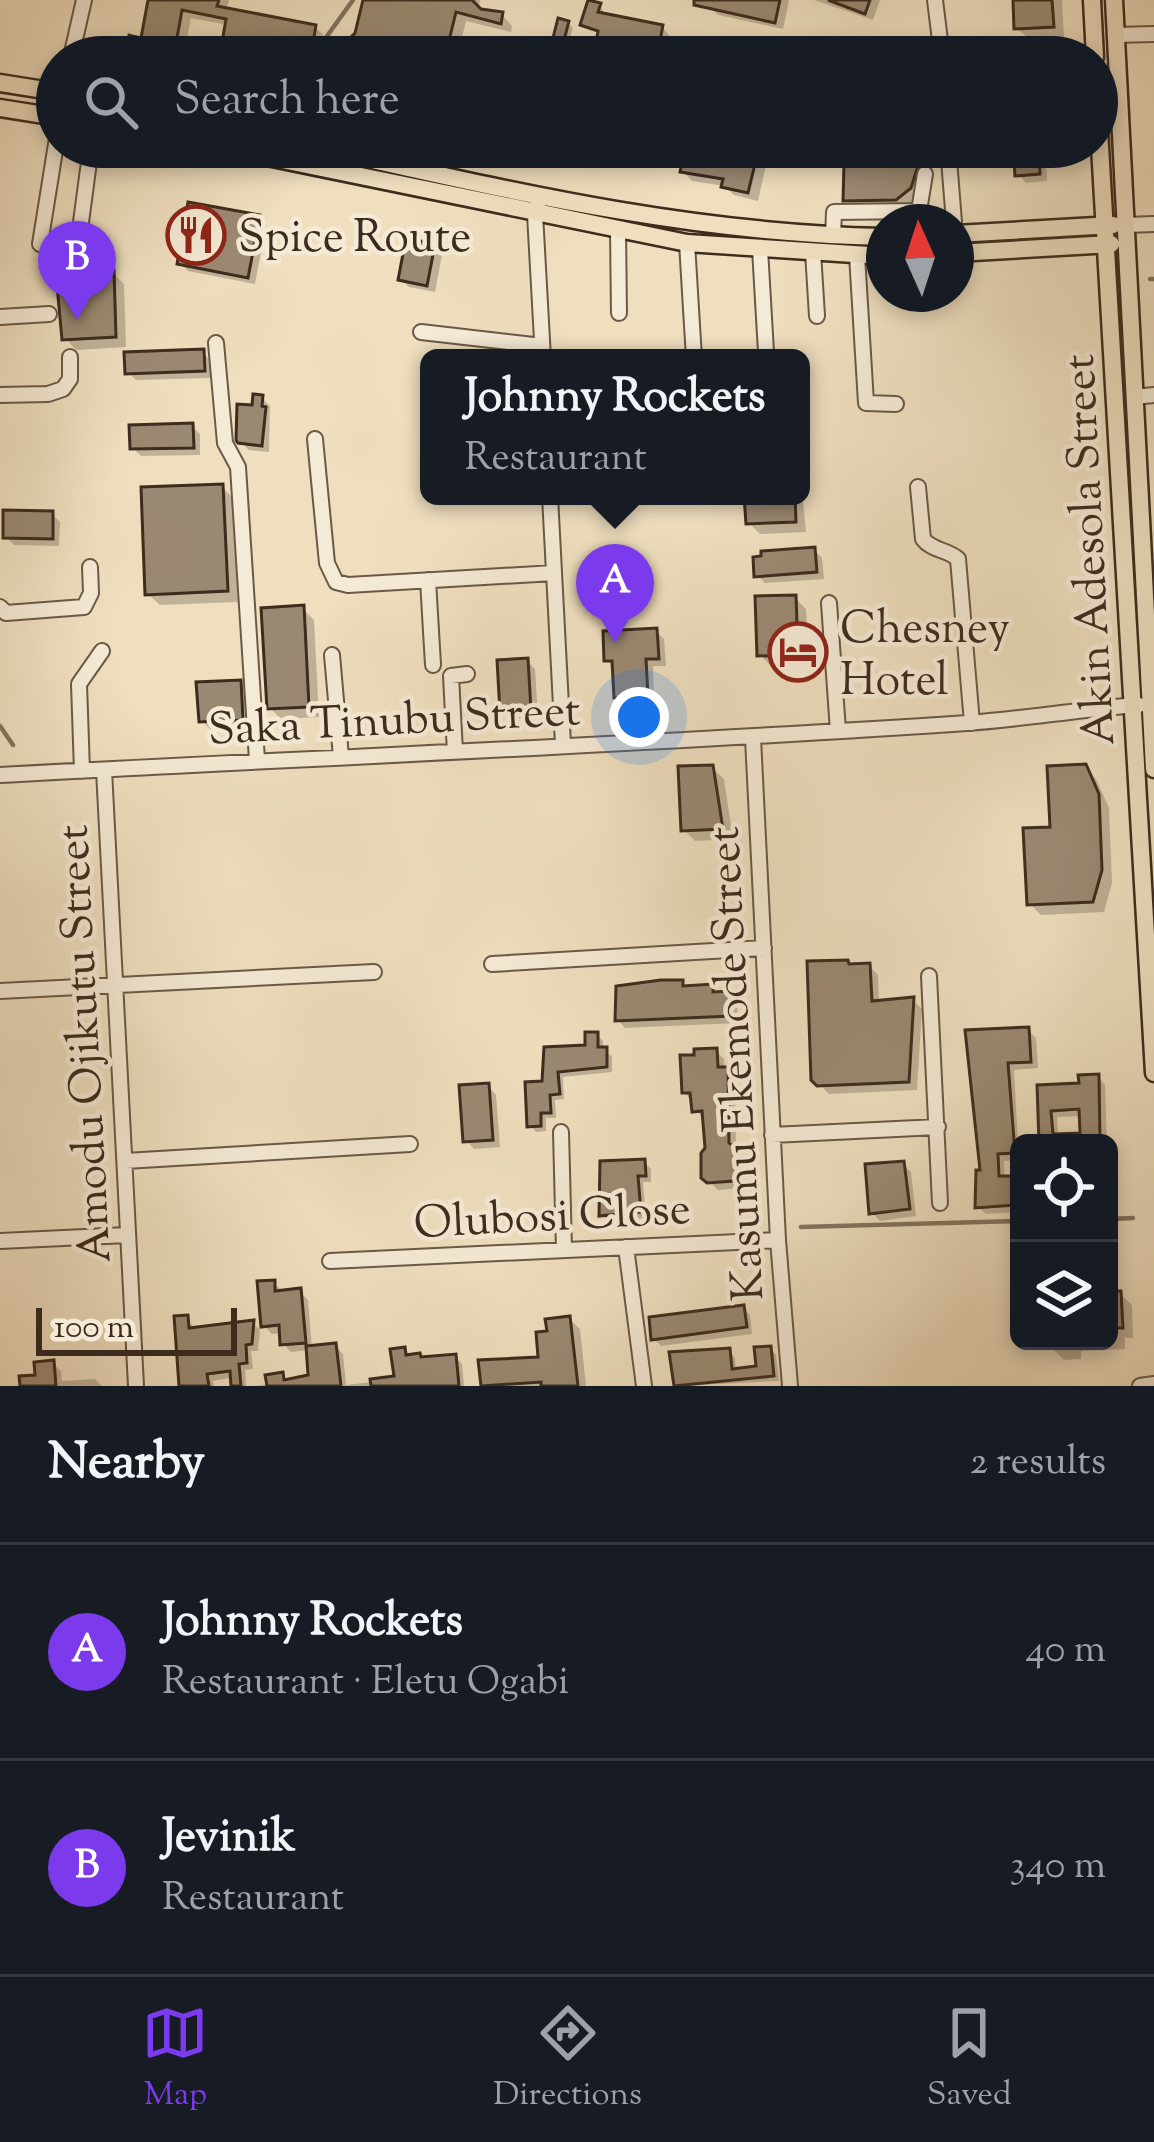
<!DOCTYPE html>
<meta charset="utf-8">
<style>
:root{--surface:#171b24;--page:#20242c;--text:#f1f3f6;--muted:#9ea1a6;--line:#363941;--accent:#7c3aed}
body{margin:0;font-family:"Sorts Mill Goudy",serif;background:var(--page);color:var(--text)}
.controls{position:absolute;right:36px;bottom:36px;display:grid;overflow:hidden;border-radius:18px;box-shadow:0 6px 18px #0003}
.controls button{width:108px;height:108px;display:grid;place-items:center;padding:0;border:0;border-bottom:3px solid var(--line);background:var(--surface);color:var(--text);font:60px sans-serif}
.compass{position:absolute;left:866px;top:204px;width:108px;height:108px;border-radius:50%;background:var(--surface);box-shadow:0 6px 18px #0003;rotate:357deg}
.scale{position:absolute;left:36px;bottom:30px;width:201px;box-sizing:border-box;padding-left:12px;border:6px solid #3d2c1e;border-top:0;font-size:33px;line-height:42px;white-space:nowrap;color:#3d2c1e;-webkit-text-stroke:9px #f5ead5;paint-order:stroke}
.you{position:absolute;left:639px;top:717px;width:42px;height:42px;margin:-30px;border:9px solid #fff;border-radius:50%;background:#1a73e8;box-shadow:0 0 0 18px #1a73e833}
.badge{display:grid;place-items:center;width:78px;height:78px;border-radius:50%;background:var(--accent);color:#fff;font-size:39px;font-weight:700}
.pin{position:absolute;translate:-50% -99px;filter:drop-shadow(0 3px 6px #0008)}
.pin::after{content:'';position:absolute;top:63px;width:42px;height:36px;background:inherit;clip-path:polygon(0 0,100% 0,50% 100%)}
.popup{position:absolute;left:420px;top:349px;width:390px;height:156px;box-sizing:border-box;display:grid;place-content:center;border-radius:18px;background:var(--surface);filter:drop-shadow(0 3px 9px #0005);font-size:39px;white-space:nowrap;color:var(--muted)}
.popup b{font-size:45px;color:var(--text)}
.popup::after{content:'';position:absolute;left:50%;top:100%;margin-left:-24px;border:24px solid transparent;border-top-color:var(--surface)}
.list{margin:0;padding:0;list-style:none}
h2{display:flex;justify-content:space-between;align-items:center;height:156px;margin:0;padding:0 48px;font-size:51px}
h2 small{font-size:39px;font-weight:400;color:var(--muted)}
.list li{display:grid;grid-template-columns:78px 1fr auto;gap:36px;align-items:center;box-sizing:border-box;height:216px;padding:0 48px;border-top:3px solid var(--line)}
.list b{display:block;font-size:45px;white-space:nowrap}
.list p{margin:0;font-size:39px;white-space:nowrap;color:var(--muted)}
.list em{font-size:39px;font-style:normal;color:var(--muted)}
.icon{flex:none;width:66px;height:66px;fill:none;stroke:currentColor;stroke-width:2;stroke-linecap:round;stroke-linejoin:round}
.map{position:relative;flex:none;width:1154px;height:1386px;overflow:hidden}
.search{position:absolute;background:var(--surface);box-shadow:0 6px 18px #0003;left:36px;right:36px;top:36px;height:132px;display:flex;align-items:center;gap:30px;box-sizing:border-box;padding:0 42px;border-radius:66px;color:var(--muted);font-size:45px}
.sheet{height:588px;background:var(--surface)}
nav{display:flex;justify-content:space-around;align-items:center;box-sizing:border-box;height:168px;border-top:3px solid var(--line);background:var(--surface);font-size:33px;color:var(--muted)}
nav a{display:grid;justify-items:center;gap:6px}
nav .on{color:var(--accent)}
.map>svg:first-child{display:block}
.shadow{fill:#0003;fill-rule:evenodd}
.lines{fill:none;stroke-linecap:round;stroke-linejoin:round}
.stream{stroke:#83735e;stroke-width:4.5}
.building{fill:#9a8972;stroke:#3d2c1e;stroke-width:3;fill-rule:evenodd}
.minor-casing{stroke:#6a5946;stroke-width:18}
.major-casing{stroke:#3d2c1e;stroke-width:21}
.minor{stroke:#f5ead5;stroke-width:14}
.major{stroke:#efdfbf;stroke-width:16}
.labels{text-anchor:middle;stroke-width:9;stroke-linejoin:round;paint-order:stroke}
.poi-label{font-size:45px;fill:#3d2c1e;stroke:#f5ead5;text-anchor:start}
.street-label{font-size:45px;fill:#3d2c1e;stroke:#f5ead5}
</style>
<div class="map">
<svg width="1154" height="1386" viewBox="0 0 1154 1386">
<rect width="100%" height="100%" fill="#efdfbf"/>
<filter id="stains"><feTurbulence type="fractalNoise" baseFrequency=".00167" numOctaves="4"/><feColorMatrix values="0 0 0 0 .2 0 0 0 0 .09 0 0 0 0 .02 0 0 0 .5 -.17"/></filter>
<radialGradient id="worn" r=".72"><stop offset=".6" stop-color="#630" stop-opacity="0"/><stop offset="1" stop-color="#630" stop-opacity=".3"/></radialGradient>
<!-- shadow -->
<path class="shadow" d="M151 0H229L226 11 315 27 324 36 320 57H286L268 52 267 57H128L143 41ZM191 18 228 25 223 52 186 43Z
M389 0H480L478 9 502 15 512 26 511 32 466 21 457 57H338Z
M711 0H788L789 1 783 29 718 15 710 7Z
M814 0H880L873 20Z
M1016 0H1062L1064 37 1029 39 1017 28Z
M600 5 606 16 662 27 669 35 665 57 607 50 599 42 601 35 583 24Z
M568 24 573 28 566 51 554 45Z
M898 49 907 50 914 57H896Z
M809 51 835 57H807Z
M641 147H669L665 167 643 162 638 157Z
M694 147H770L758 201 734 195 725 186 692 181 683 171Z
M881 147H926L933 155 920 198 907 209H856L846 199 857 165Z
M1016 147H1045L1047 181 1026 183 1018 174Z
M258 218 266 226 255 284 188 271 180 263Z
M434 247 442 255 435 292 409 287 401 279Z
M112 272 124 284 126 347 76 350 65 338Z
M202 352 211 361V378L136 380 128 372Z
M262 398 270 406 269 452 249 450 241 442Z
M192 426 200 434V455L141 456 133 448Z
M801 481 806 532 760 534 749 523 747 496H801Z
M222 487 233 498 238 602 160 605 148 594Z
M52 514 60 522 59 546 14 545 6 537Z
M814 550 822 558 824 579 765 583 757 575Z
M795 598 806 609 807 630 815 639 816 665 771 666 760 655Z
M302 608 314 620 319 717 281 719 270 708Z
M656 631 664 639 666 666H653L654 703 625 705 617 696 616 668 607 660Z
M527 661 535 669 538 718 511 719 503 711Z
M239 683 248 691 250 727 210 729 202 721Z
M1084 767 1096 779 1109 808 1112 883 1104 912 1041 915 1030 904 1053 830Z
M712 768 724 779 733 839 695 841 684 830Z
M869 966 878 975 879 1003 913 1000 922 1009 917 1090 829 1094 814 1078Z
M682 983 688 989 712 987 719 995 729 994 737 1002 738 1023 625 1028 618 1020Z
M1028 1030 1036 1038 1038 1068 1014 1070 1019 1160 1004 1161 1005 1179H1012L1019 1186V1212L986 1214 978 1207 983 1173 969 1033Z
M597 1035 603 1041V1050L612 1056V1072L563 1077 564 1099 555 1100 556 1118H546V1131L536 1132 530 1125 545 1084 547 1050 589 1048Z
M716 1051 724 1059 725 1070 735 1078 736 1151 746 1160 747 1182 742 1188 718 1190 704 1176 708 1149 703 1119 685 1092Z
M1098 1077 1105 1085 1107 1143H1042L1040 1088 1082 1085ZM1082 1116 1083 1136H1058L1057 1117Z
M488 1086 496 1095 500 1147 474 1149 466 1140Z
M644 1162 651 1169V1182H643L646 1218 609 1221 602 1215Z
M903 1164 911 1172 916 1216 880 1221 872 1213Z
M274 1283 282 1291 300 1292 308 1300 312 1349 335 1346 343 1354 346 1385 398 1379 404 1350 412 1358 423 1360 455 1357 462 1364 464 1386H253L270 1384 282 1375 289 1382 312 1378 309 1350 291 1352 283 1344 282 1333 272 1334 264 1326Z
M1109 1294H1120L1132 1305 1133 1338H1125V1349L1081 1351V1359L1064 1360 1052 1348V1341H1109Z
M743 1308 750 1315 752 1334 661 1346 654 1339Z
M187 1318 195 1330 253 1323 260 1330 258 1351H251L253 1369 245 1370 246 1386H234V1377L213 1381 214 1386H181Z
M569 1319 580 1329 586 1386H484L481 1363 542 1360 550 1334Z
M770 1349 776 1355 779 1381 677 1386 673 1355 729 1351 735 1358 736 1371 759 1369Z
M52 1363 61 1371 62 1381 95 1379 102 1386H23Z"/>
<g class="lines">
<!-- stream -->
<path class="stream" d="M312 57 353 0
M1150 279H1154
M0 726 13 745
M1109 1219 1133 1218
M801 1227 1019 1221"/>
</g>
<!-- building -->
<path class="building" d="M148 0H219L217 6 316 25 311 55 293 51 292 57 280 56 281 48 260 44 257 57H125L129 35 141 38ZM182 10 226 19 221 48 177 38Z
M363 0H472L481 9 503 12 501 24 456 12 445 57H331L355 33Z
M588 0 601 3 598 12 663 25 657 56 596 43 598 31 580 25Z
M694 0H780L775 23 694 5Z
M828 0H870L865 14Z
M1013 0H1052L1054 27 1014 29Z
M558 18 569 21 562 48 551 46Z
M510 42 561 52 560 57H507Z
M638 147H664L661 164 635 158Z
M686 147H759L748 193 721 187 723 179 680 172Z
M880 147H924L911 188 896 200 843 201 844 164 856 162Z
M1013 147H1039L1040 174 1015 176Z
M188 202 260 215 248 278 177 264Z
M406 238 435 244 427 286 398 280Z
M55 263 114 270 116 337 62 340Z
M204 349 205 371 125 374 124 352Z
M253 394 263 395 262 406 266 407 262 446 238 443 236 440 237 404 252 405Z
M193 423 194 448 130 449 129 425Z
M223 484 228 591 145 595 141 487Z
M744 496H795L796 522 746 524Z
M3 510 53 511V539L3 538Z
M815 547 817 572 754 577 753 557 761 556V551Z
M796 595 797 624H805L806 655 757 656 755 596Z
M304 605 309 707 267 709 261 608Z
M657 628 659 659H646L648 696 614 698 612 661H604L603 631Z
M528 658 531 711 500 713 497 660Z
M241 680 243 720 199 722 196 682Z
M1086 764 1099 794 1102 870 1093 902 1027 905 1023 828 1050 827 1047 766Z
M713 765 723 829 681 831 678 766Z
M848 960 849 964 870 963 872 1001 914 997 909 1082 817 1086 811 1080 807 961Z
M661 980H683V986L713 984V992L730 991 732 1016 615 1021 616 986Z
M1029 1027 1031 1062 1008 1063 1015 1153 998 1154 999 1176H1013L1015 1205 975 1208 976 1170H980L965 1030Z
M585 1032H598V1047H607V1067L558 1072 560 1094 550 1095 551 1113H541V1126L527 1127 525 1082 542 1081 544 1047 585 1045Z
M717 1048 718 1067H728L729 1143 739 1149 740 1173 734 1181 707 1183 701 1178V1153L705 1148 702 1111 692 1112 690 1093H682L680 1055H694V1049Z
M1099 1074 1100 1143H1039L1037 1085 1079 1083 1078 1075ZM1079 1109 1080 1133 1053 1134 1051 1111Z
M489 1083 493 1140 463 1142 459 1085Z
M645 1159 646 1176H638L641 1212 599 1216 600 1161Z
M904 1161 910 1209 869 1214 865 1164Z
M275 1280V1291L301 1288 306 1343 280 1345 279 1325 261 1327 257 1281Z
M1109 1291H1121L1123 1328H1109Z
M744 1305 747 1327 651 1340 649 1317Z
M188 1315 189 1328 254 1320 252 1344 246 1345 247 1363 239 1364 241 1386H231L230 1371 207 1374 209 1386H179L174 1316Z
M570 1316 578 1386H541V1382L481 1386 478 1360 538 1357 536 1332 547 1331 545 1319Z
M336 1343 341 1386H267L265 1375 283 1372 284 1380 308 1375 306 1346Z
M771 1346 774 1376 674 1386 669 1352 730 1348 732 1369 756 1366 754 1347Z
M405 1347 406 1355 420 1353 421 1357 456 1354 459 1386H371L370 1379 394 1376 390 1349Z
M54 1360 56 1386H20L19 1376 35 1375 34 1362Z"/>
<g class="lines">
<defs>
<path id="minor" d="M935 0 942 57
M1116 35 1154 34
M71 57 84 0
M948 147 954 222
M538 203 535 214 543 358
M1126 225 1154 224
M618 230 619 313
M833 236 834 212 919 211 925 174
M687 243 694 358
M40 244 57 138
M760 249 766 352
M77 252 91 147
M813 252 817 316
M857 255 866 403 896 404
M0 317 49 314
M421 332 542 346
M216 343 225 443 238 467 257 760
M0 395 48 394 63 389 70 379V357
M1134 397 1154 395
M315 439 327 563 336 582 348 585 554 573
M918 487 923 539C932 551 947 549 958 559L972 723
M550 496 563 744
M428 580 433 665
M829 603 838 731
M0 607 6 613 84 607 91 593 90 567
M332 655 341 757
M753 738 778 1240 790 1386
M455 752 451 676 467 674
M104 770 136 1386
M82 771 79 684 102 651
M0 775C322 757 645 745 967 723 1024 719 1081 709 1139 705
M492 964 764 948
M929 976 940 1203
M0 991 374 972
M561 1132 564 1250
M772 1135 938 1127
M125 1161 410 1144
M0 1241 127 1235
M626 1247 644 1386
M330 1261 778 1240
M1140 1386 1154 1384"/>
<path id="major" d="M1092 0 1095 57
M1114 0 1154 769
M0 83 57 92
M1097 95 1154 1073
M0 108 57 117
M219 147 687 243 884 256
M314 147C508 190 684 233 884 237
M956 234 1113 225
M956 253 1111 244"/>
</defs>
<!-- minor casing -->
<use href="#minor" class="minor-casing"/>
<!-- major casing -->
<use href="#major" class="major-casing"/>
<!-- minor -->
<use href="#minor" class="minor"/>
<!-- major -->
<use href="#major" class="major"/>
</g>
<!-- icons -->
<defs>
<symbol id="restaurant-ring" viewBox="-11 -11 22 22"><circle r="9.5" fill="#f5ead5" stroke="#8f2418" stroke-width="1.5"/><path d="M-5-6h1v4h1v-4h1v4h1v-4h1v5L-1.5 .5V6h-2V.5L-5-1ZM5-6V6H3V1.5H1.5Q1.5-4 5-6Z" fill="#8f2418"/></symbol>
<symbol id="hotel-ring" viewBox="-11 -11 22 22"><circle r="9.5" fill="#f5ead5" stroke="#8f2418" stroke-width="1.5"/><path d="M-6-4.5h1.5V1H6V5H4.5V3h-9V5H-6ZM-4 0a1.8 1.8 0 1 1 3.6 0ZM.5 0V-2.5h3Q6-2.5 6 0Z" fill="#8f2418"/></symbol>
</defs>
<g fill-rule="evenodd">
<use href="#restaurant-ring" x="163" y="202" width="66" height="66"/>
<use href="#hotel-ring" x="765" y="619" width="66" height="66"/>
</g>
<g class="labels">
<!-- poi labels -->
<g class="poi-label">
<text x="238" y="251">Spice Route</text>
<text x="840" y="642">Chesney<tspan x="840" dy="52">Hotel</tspan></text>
</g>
<!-- street labels -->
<g class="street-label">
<text transform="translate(1087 550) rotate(-93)" y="16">Akin Adesola Street</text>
<text transform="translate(394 718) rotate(-3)" y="16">Saka Tinubu Street</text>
<text transform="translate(82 1044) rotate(-93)" y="16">Amodu Ojikutu Street</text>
<text transform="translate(734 1064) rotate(-93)" y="16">Kasumu Ekemode Street</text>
<text transform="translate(552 1214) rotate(-3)" y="16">Olubosi Close</text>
</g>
</g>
<rect width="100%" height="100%" filter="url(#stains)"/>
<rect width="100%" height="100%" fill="url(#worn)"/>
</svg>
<div class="controls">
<button><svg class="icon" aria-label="locate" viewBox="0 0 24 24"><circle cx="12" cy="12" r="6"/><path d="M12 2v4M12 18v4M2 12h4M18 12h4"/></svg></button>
<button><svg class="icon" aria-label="layers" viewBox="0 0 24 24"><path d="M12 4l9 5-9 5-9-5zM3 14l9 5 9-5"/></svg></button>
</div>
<svg class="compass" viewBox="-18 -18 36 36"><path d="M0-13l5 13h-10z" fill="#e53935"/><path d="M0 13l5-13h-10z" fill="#9ea1a6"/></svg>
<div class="scale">100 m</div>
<div class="you"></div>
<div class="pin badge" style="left:615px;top:643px">A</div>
<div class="popup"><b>Johnny Rockets</b>Restaurant</div>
<div class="pin badge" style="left:77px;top:320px">B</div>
<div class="search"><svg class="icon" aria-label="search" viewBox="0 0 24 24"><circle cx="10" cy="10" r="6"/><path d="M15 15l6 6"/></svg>Search here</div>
</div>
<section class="sheet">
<h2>Nearby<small>2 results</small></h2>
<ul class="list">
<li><span class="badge">A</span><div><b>Johnny Rockets</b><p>Restaurant · Eletu Ogabi</p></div><em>40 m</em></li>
<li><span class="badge">B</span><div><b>Jevinik</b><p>Restaurant</p></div><em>340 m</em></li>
</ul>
</section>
<nav>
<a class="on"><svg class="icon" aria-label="map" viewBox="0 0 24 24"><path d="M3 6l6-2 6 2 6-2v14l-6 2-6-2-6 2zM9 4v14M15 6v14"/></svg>Map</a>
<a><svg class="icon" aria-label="directions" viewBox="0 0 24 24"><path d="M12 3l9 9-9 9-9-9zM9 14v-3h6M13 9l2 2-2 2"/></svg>Directions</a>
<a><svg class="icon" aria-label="saved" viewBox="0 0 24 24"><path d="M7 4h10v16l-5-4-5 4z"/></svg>Saved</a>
</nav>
